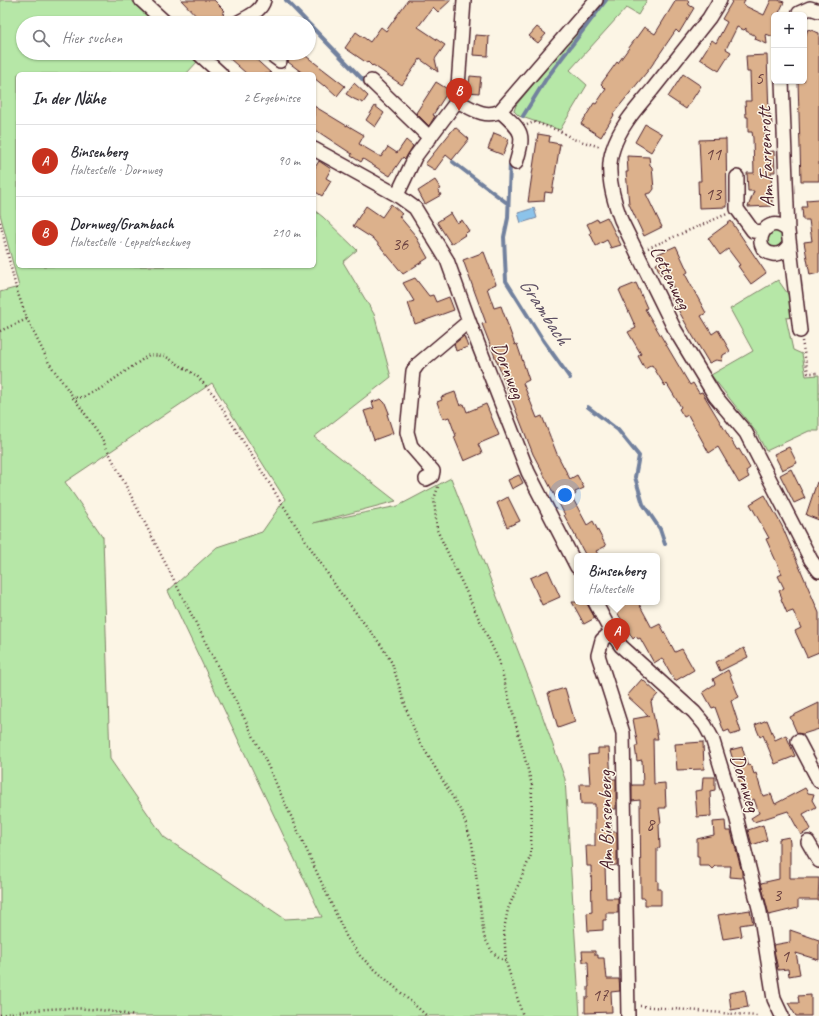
<!DOCTYPE html>
<html lang="de">
<meta charset="utf-8">
<style>
:root{--surface:#fff;--page:#f2f2f3;--text:#2b2b33;--muted:#7c7c81;--line:#e1e1e2;--accent:#c8321e}
body{margin:0;font-family:Caveat,sans-serif;background:var(--page);color:var(--text)}
.controls{position:absolute;right:12px;top:12px;display:grid;overflow:hidden;border-radius:6px;box-shadow:0 1px 3px #0004}
.controls button{width:36px;height:36px;display:grid;place-items:center;padding:0;border:0;border-bottom:1px solid var(--line);background:var(--surface);color:var(--text);font:20px sans-serif}
.you{position:absolute;left:565px;top:495px;width:14px;height:14px;margin:-10px;border:3px solid #fff;border-radius:50%;background:#1a73e8;box-shadow:0 0 0 6px #1a73e833}
.badge{display:grid;place-items:center;width:26px;height:26px;border-radius:50%;background:var(--accent);color:#fff;font-size:13px;font-weight:700}
.pin{position:absolute;translate:-50% -33px;filter:drop-shadow(0 1px 2px #0008)}
.pin::after{content:'';position:absolute;top:21px;width:14px;height:12px;background:inherit;clip-path:polygon(0 0,100% 0,50% 100%)}
.popup{position:absolute;left:574px;top:553px;width:86px;height:52px;box-sizing:border-box;display:grid;place-content:center;border-radius:6px;background:var(--surface);filter:drop-shadow(0 1px 3px #0005);font-size:13px;white-space:nowrap;color:var(--muted)}
.popup b{font-size:15px;color:var(--text)}
.popup::after{content:'';position:absolute;left:50%;top:100%;margin-left:-8px;border:8px solid transparent;border-top-color:var(--surface)}
.list{margin:0;padding:0;list-style:none}
h2{display:flex;justify-content:space-between;align-items:center;height:52px;margin:0;padding:0 16px;font-size:17px}
h2 small{font-size:13px;font-weight:400;color:var(--muted)}
.list li{display:grid;grid-template-columns:26px 1fr auto;gap:12px;align-items:center;box-sizing:border-box;height:72px;padding:0 16px;border-top:1px solid var(--line)}
.list b{display:block;font-size:15px;white-space:nowrap}
.list p{margin:0;font-size:13px;white-space:nowrap;color:var(--muted)}
.list em{font-size:13px;font-style:normal;color:var(--muted)}
.icon{flex:none;width:22px;height:22px;fill:none;stroke:currentColor;stroke-width:2;stroke-linecap:round;stroke-linejoin:round}
.map{position:relative;flex:none;width:819px;height:1016px;overflow:hidden}
.search{position:absolute;background:var(--surface);box-shadow:0 1px 3px #0004;left:16px;top:16px;width:300px;height:44px;display:flex;align-items:center;gap:10px;box-sizing:border-box;padding:0 14px;border-radius:22px;color:var(--muted);font-size:15px}
.panel{position:absolute;background:var(--surface);box-shadow:0 1px 3px #0004;left:16px;top:72px;width:300px;height:196px;border-radius:6px}
.map>svg:first-child{display:block}
.green{fill:#b6e7a7;stroke:#808369;fill-rule:evenodd}
.water{fill:#8cc3ea;stroke:#72819e}
.lines{fill:none;stroke-linecap:round;stroke-linejoin:round}
.stream{stroke:#72819e;stroke-width:4}
.building{fill:#dcb18c;stroke:#4a1f2b}
.minor-casing{stroke:#4a1f2b;stroke-width:16}
.path{stroke:#4a1f2b;stroke-width:2.5;stroke-dasharray:1 3;stroke-linecap:butt}
.minor{stroke:#fcf5e5;stroke-width:13}
.labels{text-anchor:middle;stroke-width:3;stroke-linejoin:round;paint-order:stroke}
.number-label{font-size:18px;fill:#6e4443}
.street-label{font-size:20px;fill:#4a1f2b;stroke:#fcf5e5}
.water-label{font-size:21px;font-style:italic;fill:#5e5064;stroke:#fcf5e5}
</style>
<div class="map">
<svg width="819" height="1016" viewBox="0 0 819 1016">
<rect width="100%" height="100%" fill="#fcf5e5"/>
<filter id="ink" filterUnits="userSpaceOnUse"><feTurbulence type="fractalNoise" baseFrequency=".025" numOctaves="2"/><feDisplacementMap in="SourceGraphic" scale="8" xChannelSelector="R" yChannelSelector="G"/><feConvolveMatrix kernelMatrix="1 2 1 2 8 2 1 2 1" color-interpolation-filters="sRGB"/></filter>
<g filter="url(#ink)">
<!-- green -->
<path class="green" d="M0 0H131L156 23H23V53H189L198 61 186 74H18V266H314V210L323 217 357 250 343 262 374 314 391 377 314 437 396 501 313 523 398 506 451 478 534 692 565 779 580 1016H0V292L19 287 0 214ZM212 383 285 499 262 532 217 547 168 591 322 917 285 919 164 837 110 759 103 537 65 482Z
M604 0H647L638 15 626 8 570 70 587 85 560 130 519 116 514 111 516 105Z
M767 239a8 8 0 1 1 16 0a8 8 0 1 1-16 0Z
M778 280 790 297 794 317 786 318 793 350 802 354 806 376 819 375V431H809L766 451 756 432 711 375 753 351 730 309Z"/>
<!-- water -->
<path class="water" d="M534 208 537 218 521 223 518 213Z"/>
<g class="lines">
<!-- stream -->
<path class="stream" d="M286 0 308 23
M309 24 368 85
M523 116 546 79 606 0
M453 162 507 203
M510 163 508 218 504 237 506 281 543 340 570 378
M588 407 618 430 639 456 635 477 643 504 660 529 665 544"/>
</g>
<!-- building -->
<path class="building" d="M181 0H214L225 11 222 13 224 14 215 23H203Z
M408 0H451L438 12 433 7 418 27 445 45 435 59 438 72 420 59 402 85 373 65 372 66 368 62 367 63 345 48 356 32 370 42 381 27 386 31Z
M676 0H688L689 5 694 8 679 33 676 30 650 68 613 114 614 115 601 137 581 124 594 103 596 104 606 89 601 84 617 62 618 63 644 27 655 34Z
M733 0H745L743 5 764 15 771 0H778L784 2 778 15H774V37L766 34 767 44 755 39 756 36 746 31V28L744 30 737 27 726 49 731 52 719 71 700 59 712 40 716 43 727 22 722 19Z
M537 27 546 34 538 43 529 36Z
M808 29 819 33V181H801L798 82 804 81V40Z
M475 35 489 36 488 56 473 55Z
M234 53H249L272 74H247L229 58Z
M294 53H302L345 86 337 96 325 85 324 86 314 78V74H304L288 62Z
M767 55 769 115H771L772 125H768V132H765V152L774 151 775 172H771L772 206 748 207 754 191H748L747 173H754L753 138 752 132H748V117H746L745 101H751L750 72H747L746 56Z
M683 74 701 86 686 109 668 97Z
M470 76 481 77 479 93 468 92Z
M436 82 449 90 433 115 435 116 429 126 416 113Z
M354 83 368 96 363 103 354 99 346 94Z
M314 106 347 126V125L364 135 359 144 381 157 388 147 397 153 406 140 413 146 405 159 403 157 390 176 363 159 361 162 351 156 352 154 314 129Z
M375 106 384 113 375 127 366 120Z
M645 124 662 134 651 152 635 142Z
M455 127 469 139 452 160 446 155 435 170 425 164Z
M494 133 509 139 503 155 488 149Z
M538 134 550 136 549 142 560 144 552 193 545 192 544 201 528 202Z
M726 139 727 207 699 208 698 181H701L699 140Z
M627 156 649 157 650 165 652 167 654 189 651 193 646 194 662 227 644 236 629 204 626 172H628Z
M319 161 331 169 326 178 331 181 322 196 314 191V169Z
M435 180 441 189 438 190 441 195 425 204 418 191Z
M819 199V273L810 275 804 242 812 241 809 220H803L802 207H807L806 200Z
M391 204 402 214 399 216 415 235 428 258 403 274 375 240 353 226 366 206 382 217Z
M451 213 457 223 462 220 469 231 464 234 465 235 451 244 437 222Z
M607 217 621 245 611 248 607 240 596 246 590 233 591 232 587 224 597 219 598 221Z
M731 221 766 273 751 284 738 266 740 265 728 249 720 255 708 238Z
M676 246 688 272 685 274 706 313 701 316 712 334 718 330 730 351 723 355 722 361 716 360 709 363 691 333 671 297 676 294 667 274 661 276 656 264 661 261 658 254Z
M484 252 496 284 487 288 494 308 501 306 515 345 517 344 529 380 523 383 537 418 542 416 557 454 570 479 577 475 584 488 575 492 576 494 572 497 587 525 593 521 606 546 596 551 599 556H586L564 515H565L533 454 482 324 486 323 463 260Z
M415 278 429 296 433 295 436 302 449 297 454 310 415 324 408 303 414 301 403 283Z
M636 283 647 308 645 309 690 385 693 383 699 393 702 392 737 450 739 449 750 468 746 471 749 477 739 483 718 447 709 453 688 415 684 417 679 409 681 407 667 384 665 386 652 365 645 369 638 356 641 354 628 332 636 328 619 290Z
M464 336 468 347 456 351 454 344Z
M455 392 460 406 464 404 467 412 486 404 499 435 478 444 482 453 464 461 454 437 456 436 449 417 443 419 437 402 442 400 441 397Z
M381 399 385 403 389 413 387 414 393 433 374 440 364 411 374 408 372 402Z
M789 447 797 463 782 470 774 454Z
M791 469 805 498 794 503 780 475Z
M519 475 523 483 512 489 508 480Z
M817 482 819 483V520L806 515Z
M765 495 782 526 819 613V652L807 657 795 631 801 628 793 611 787 613 781 599 782 598 779 591 784 588 778 576 782 574 766 539 769 538 750 504Z
M508 497 520 521 507 527 497 503Z
M548 570 560 597 542 605 530 578Z
M572 602H586L595 618 584 624Z
M611 602H638L652 628 660 624 675 652 682 649 694 670 675 681 662 658 654 663 640 638 638 639 636 636 633 639Z
M744 648 748 657 720 671 716 662Z
M728 670 739 697 731 701 741 732 731 735 729 730 724 732 715 707 712 708 703 692 715 684 713 679Z
M642 679 658 694 651 702 658 739H653L654 784 665 783 666 808H659L661 823 659 825 660 848H657V881H658V889H661V905H645V898H641L640 800 632 801V785H643L642 760 637 761 635 746H638L633 719 649 716 627 696Z
M565 688 575 722 558 728 548 693Z
M819 703V729L803 734 797 733 790 717Z
M767 720 775 740 786 735 795 756 775 764 763 735 760 737 755 725Z
M703 742 704 769 677 770 675 744Z
M742 747 748 766 751 765 754 774 756 773 763 796 771 794 775 804 805 788 808 793 814 794 812 800 816 807 803 814 811 829 801 835 788 811 754 822 751 818 759 813 754 799 744 803 740 792 742 791 730 750Z
M598 748H609L611 779H616V809H611V832H617V865L605 866 606 898H618V913H606V920H603V930L588 931 587 913 592 912 591 866H587L586 846H595V804H581L580 784H590L588 755 598 754Z
M703 777H715V790L710 791 711 816 697 817 695 791 702 790Z
M725 821 726 831H731L732 835 742 872V878L730 877 731 866H715L712 869 709 866H699V856H697V839L714 835 713 822Z
M763 825 767 840 752 845 748 830Z
M789 837 790 843V878H819L818 900H798V908L769 915 761 883 779 879V839Z
M750 910 753 923 740 925 742 936 723 939 718 915Z
M790 930 819 940V960L796 953 800 974 789 976 788 969 778 970 773 945 790 942Z
M582 951H595V955H598V958H604L605 970H606L607 979H619L620 991 611 992 612 1012 585 1013V998H588V987H589L588 962H583Z
M745 990 748 1007 731 1010 729 993Z
M811 995V1016H796L788 1003H799L798 996Z"/>
<g class="lines">
<defs>
<path id="minor" d="M141 0 166 23
M720 0 709 18C690 42 671 66 652 90 637 108 620 126 613 149 605 172 613 199 621 220L675 330 715 396 746 433 811 560 819 571
M798 15 799 13 810 8 819 11
M237 23C247 17 261 12 264 0
M198 53 221 74
M269 53 280 61
M371 81 430 138
M782 81 788 231 800 331
M457 101C471 108 485 119 500 111L596 0
M500 111C523 132 525 133 516 163
M314 149 397 195 415 208 447 260 469 321 528 472 577 567
M737 177V209L753 231 762 232
M397 195 415 157 457 101 464 0
M788 231C766 209 748 250 773 254 780 255 785 251 789 245
M426 479 432 476 433 471 411 446 407 432 413 371 418 364 469 321
M595 602 611 632 621 646 694 712 705 725 712 738 736 816 760 912 774 999 782 1016
M611 632 602 640 598 655 623 733 628 1016
M798 741 819 781
M808 842 819 861"/>
</defs>
<!-- minor casing -->
<use href="#minor" class="minor-casing"/>
<!-- path -->
<path class="path" d="M527 125 534 122 560 131 573 139 601 147
M0 222 16 288 27 319 49 363 100 435 262 753 347 938 361 957 427 1016
M648 248 727 214
M0 331 27 319
M802 341 808 373H819
M72 398 83 397 100 389 149 355 165 356 197 376 214 395 298 529 339 591 381 645 392 663 406 708 417 737 462 813 472 843 484 937 493 953 506 962
M438 487 434 499 437 530 499 661 532 785 531 855 508 909 504 929 506 962 523 1016
M640 1006 757 1016
M0 1015C44 1007 90 1005 134 1016"/>
<!-- minor -->
<use href="#minor" class="minor"/>
</g>
</g>
<g class="labels">
<!-- number labels -->
<g class="number-label">
<text x="759" y="84">5</text>
<text x="713" y="160">11</text>
<text x="713" y="200">13</text>
<text x="400" y="250">36</text>
<text x="650" y="830">8</text>
<text x="777" y="901">3</text>
<text x="785" y="962">1</text>
<text x="600" y="1001">17</text>
</g>
<!-- street labels -->
<g class="street-label">
<text transform="translate(765 157) rotate(-92)" y="7">Am Farrenrott</text>
<text transform="translate(671 277) rotate(64)" y="7">Lettenweg</text>
<text transform="translate(509 370) rotate(69)" y="7">Dornweg</text>
<text transform="translate(746 783) rotate(73)" y="7">Dornweg</text>
<text transform="translate(605 821) rotate(-91)" y="7">Am Binsenberg</text>
</g>
<!-- water labels -->
<g class="water-label">
<text transform="translate(545 311) rotate(57)" y="7">Grambach</text>
</g>
</g>
</svg>
<div class="controls">
<button>+</button>
<button>−</button>
</div>
<div class="you"></div>
<div class="pin badge" style="left:617px;top:651px">A</div>
<div class="popup"><b>Binsenberg</b>Haltestelle</div>
<div class="pin badge" style="left:459px;top:111px">B</div>
<div class="search"><svg class="icon" aria-label="search" viewBox="0 0 24 24"><circle cx="10" cy="10" r="6"/><path d="M15 15l6 6"/></svg>Hier suchen</div>
<section class="panel">
<h2>In der Nähe<small>2 Ergebnisse</small></h2>
<ul class="list">
<li><span class="badge">A</span><div><b>Binsenberg</b><p>Haltestelle · Dornweg</p></div><em>90 m</em></li>
<li><span class="badge">B</span><div><b>Dornweg/Grambach</b><p>Haltestelle · Leppelsheckweg</p></div><em>210 m</em></li>
</ul>
</section>
</div>
